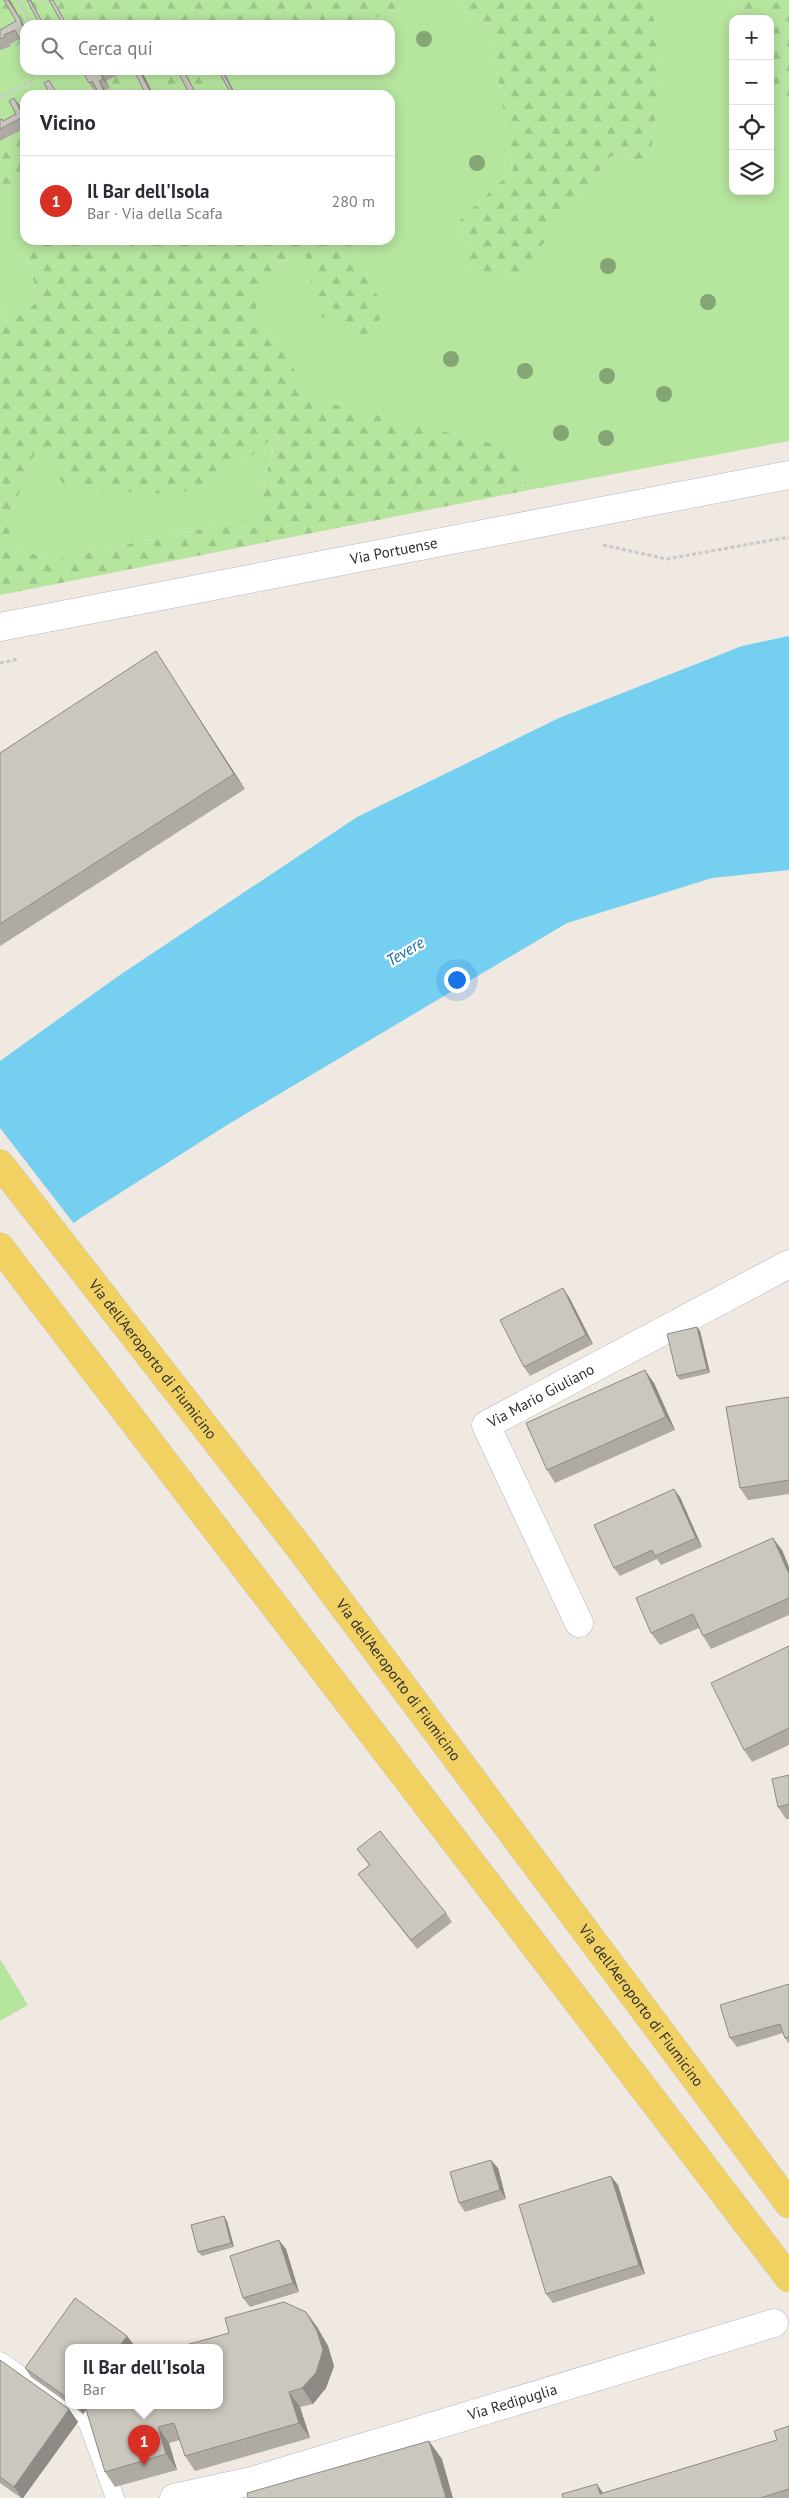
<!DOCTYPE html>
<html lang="it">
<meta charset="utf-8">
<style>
:root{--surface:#fff;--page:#f2f2f3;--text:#2b2b33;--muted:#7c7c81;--line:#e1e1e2;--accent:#d93025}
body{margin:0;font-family:"PT Sans",sans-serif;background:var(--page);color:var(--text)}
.controls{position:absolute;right:15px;top:15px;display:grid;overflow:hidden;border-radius:10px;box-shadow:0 2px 12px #0003}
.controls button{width:45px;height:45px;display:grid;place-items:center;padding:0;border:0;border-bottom:1px solid var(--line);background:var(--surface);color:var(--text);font:25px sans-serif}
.you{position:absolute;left:456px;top:979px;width:18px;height:18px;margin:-12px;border:4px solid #fff;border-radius:50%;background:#1a73e8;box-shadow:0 0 0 8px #1a73e833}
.badge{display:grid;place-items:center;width:32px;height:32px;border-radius:50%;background:var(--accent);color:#fff;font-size:16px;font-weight:700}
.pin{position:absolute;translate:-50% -41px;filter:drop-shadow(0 1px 2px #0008)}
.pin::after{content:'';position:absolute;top:26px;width:18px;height:15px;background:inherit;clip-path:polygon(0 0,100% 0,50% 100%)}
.popup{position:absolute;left:65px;top:2344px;width:158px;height:65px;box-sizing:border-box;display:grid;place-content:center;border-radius:10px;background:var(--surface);filter:drop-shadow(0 1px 4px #0005);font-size:16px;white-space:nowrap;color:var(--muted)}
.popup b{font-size:19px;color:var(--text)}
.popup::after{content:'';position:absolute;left:50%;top:100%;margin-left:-10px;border:10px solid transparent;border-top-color:var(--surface)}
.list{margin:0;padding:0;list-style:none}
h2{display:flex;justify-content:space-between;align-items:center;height:65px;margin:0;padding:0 20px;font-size:21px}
h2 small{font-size:16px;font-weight:400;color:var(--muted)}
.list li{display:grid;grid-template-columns:32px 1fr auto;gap:15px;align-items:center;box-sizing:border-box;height:90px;padding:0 20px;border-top:1px solid var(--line)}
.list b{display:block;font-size:19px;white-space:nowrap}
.list p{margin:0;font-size:16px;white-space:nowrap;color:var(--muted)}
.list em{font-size:16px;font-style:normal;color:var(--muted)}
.icon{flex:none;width:28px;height:28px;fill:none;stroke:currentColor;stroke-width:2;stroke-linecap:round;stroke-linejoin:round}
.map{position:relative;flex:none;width:789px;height:2498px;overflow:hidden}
.search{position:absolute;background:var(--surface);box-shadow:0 2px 12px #0003;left:20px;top:20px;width:375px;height:55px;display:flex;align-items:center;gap:12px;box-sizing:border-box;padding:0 18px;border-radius:15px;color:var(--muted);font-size:19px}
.panel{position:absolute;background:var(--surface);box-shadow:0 2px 12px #0003;left:20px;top:90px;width:375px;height:155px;border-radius:15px}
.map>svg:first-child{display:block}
.grass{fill:#b6e59e}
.forest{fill:url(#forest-firs);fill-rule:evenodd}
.water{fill:#75cff0}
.pier{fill:#efe9e1}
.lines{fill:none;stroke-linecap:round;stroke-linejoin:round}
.service-casing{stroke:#b4b7c1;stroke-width:19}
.minor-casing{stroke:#b4b7c1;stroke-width:29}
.tertiary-casing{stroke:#b4b7c1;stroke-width:29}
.primary-casing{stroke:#c9c9c9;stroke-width:29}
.path{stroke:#c9c9c9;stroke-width:3;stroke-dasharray:4 2.5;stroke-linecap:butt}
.service{stroke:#fff;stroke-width:18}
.minor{stroke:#fff;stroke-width:28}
.tertiary{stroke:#fff;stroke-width:28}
.primary{stroke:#f2d163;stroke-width:28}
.tree{fill:#84a574}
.wall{fill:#afaba4}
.shaded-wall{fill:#8e8b86}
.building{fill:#cbc7bf;stroke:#8e8b86}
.labels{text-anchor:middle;stroke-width:4.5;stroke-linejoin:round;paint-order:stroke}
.street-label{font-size:15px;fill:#2e2e2e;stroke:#fff}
.water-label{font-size:16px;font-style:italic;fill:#0d6fa3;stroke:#fff}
</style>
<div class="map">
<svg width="789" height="2498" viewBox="0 0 789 2498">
<defs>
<pattern id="forest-firs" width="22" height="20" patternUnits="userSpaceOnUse" patternTransform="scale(1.25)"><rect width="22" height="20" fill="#b6e59e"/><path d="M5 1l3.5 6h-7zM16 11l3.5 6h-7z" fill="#9dc588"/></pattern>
</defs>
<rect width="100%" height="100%" fill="#efe9e1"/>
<!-- grass -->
<path class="grass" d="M419 0H450L491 34 513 170 459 221 472 273 517 276 611 156 650 161 665 39 643 0H731L741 8 743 19H733V191H770V93L789 98V441L529 490 513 449 312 400 256 307 278 263 305 256 386 312 349 240H390V95H194L249 70H390V25H357Z
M25 41V70H75L105 95H25V115L0 129V55Z
M25 188V240H43L27 257 39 301 8 325 0 309V190Z
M78 240H131L130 246 102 254Z
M278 432 254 518 57 559 9 549V519L37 448 242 464Z
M0 1959 28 2005 0 2021Z"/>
<!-- forest -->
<path class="forest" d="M0 0H419L357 25H25V41L0 55Z
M450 0H643L665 39 650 161 611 156 518 276 472 274 459 221 513 170 491 34Z
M731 0H789V98L770 93V19H743L741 8Z
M75 70H249L194 95H105Z
M25 115V188L0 190V129Z
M43 240H78L102 254 130 246 131 240H349L386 312 361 341 319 315 305 256 278 263 256 307 312 399 514 449 529 490 0 595V309L8 324 39 301 27 256ZM278 433 254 518 57 559 9 549V519L37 448 67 489 180 494 242 464Z"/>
<!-- water -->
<path class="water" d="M789 636V870L712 878 567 923 227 1125 79 1219 0 1279V1061L117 977 357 817 559 718 742 646Z"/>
<!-- pier -->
<path class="pier" d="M0 1128 75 1225 0 1281Z"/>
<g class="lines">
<defs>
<path id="service" d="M0 2361 87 2421 115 2498"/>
<g id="minor">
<path id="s1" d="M579 1623 486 1425 789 1264"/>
</g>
<g id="tertiary">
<path id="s2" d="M0 627 789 475"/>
<path id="s3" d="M174 2498 252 2481 774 2323"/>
</g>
<g id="primary">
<path id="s4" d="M0 1164 302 1551 789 2204"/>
<path d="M0 1247 789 2278"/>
</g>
</defs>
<!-- service casing -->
<use href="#service" class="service-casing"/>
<!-- minor casing -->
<use href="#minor" class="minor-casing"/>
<!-- tertiary casing -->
<use href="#tertiary" class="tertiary-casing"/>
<!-- primary casing -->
<use href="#primary" class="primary-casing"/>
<!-- path -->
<path class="path" d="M18 0 32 25
M0 97 31 81 34 70
M603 545 667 559 789 537
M0 663 18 659"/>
<!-- service -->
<use href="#service" class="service"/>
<!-- minor -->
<use href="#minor" class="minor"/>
<!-- tertiary -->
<use href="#tertiary" class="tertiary"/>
<!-- primary -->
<use href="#primary" class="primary"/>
</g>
<!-- trees -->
<g class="tree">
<circle cx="424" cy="39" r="8"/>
<circle cx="477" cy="163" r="8"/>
<circle cx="608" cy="266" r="8"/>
<circle cx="708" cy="302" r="8"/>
<circle cx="451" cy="359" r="8"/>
<circle cx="525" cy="371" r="8"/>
<circle cx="607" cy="376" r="8"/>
<circle cx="664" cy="394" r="8"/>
<circle cx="561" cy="433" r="8"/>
<circle cx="606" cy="438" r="8"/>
</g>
<!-- wall -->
<path class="wall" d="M4 0H10L25 27V47L20 39 10 44 11 46 0 50V30L16 21Z
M86 70H128L106 81 110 88 105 90H97L95 92 89 83Z
M21 107 22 111 25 109V128L0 141V120L2 119 4 121 16 114Z
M156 651 166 667 245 789 0 946V753Z
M569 1297 593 1344 530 1376 524 1367Z
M697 1327 700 1331 710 1373 680 1380 677 1376Z
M654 1383 675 1430 555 1483 547 1470Z
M789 1397V1494L748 1500 740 1488Z
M680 1497 702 1547 661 1565 657 1559 620 1576 614 1568Z
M782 1550 789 1567V1615L711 1649 703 1636 699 1628 660 1645 651 1633Z
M789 1646V1745L752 1762 744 1750Z
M789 1775V1819H786L778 1807Z
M357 1849 446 1913 452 1922 417 1949 358 1874 369 1865Z
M789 1984V2044L785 2038 783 2033 737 2047 730 2038Z
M498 2168 506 2199 465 2212 459 2203Z
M618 2185 645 2274 553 2303 546 2294Z
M227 2221 234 2247 202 2256 198 2252Z
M286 2249 299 2292 250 2307 243 2298Z
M75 2298 127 2336 134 2345 132 2347H69V2404L31 2377 25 2368Z
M306 2312 317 2327 328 2346 334 2366 326 2388 313 2404 300 2407 310 2438 195 2471 185 2456 180 2440 169 2443 177 2470 115 2487 105 2472 86 2410 83 2414 71 2405H219Z
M0 2360 69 2409 78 2422 23 2498H21L0 2483Z
M789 2426V2498H563L603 2493 777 2440Z"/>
<!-- shaded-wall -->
<path class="shaded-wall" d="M8 0H10L25 27V33Z
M30 0H31L44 25Z
M139 70H141L154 95H152Z
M183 70H184L197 95Z
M222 70H223L236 95H235Z
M100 72 106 81 110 88 103 79Z
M99 81 105 90 108 95H106Z
M14 98 21 107 25 116 21 112Z
M156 651 166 667 245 789 234 774Z
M563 1288 569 1297 593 1344 586 1335Z
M697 1327 700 1331 710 1373 707 1369Z
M645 1370 654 1383 675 1430 666 1417Z
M674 1489 680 1497 702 1547 696 1538Z
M773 1538 782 1550 789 1567V1574Z
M491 2160 498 2168 506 2199 500 2190Z
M611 2176 618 2185 645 2274 639 2265Z
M224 2216 227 2221 234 2247 231 2243Z
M279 2240 286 2249 299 2292 293 2283Z
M306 2312 317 2327 328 2346 334 2366 326 2388 313 2404 302 2388Z
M127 2336 134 2345 132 2347H119Z
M289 2392 300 2407 310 2438 299 2423Z
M77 2405H90L83 2414Z
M69 2409 78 2422 23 2498H22L14 2487Z
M158 2427 169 2443 177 2470 166 2454Z
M429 2441 442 2459 453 2498H446Z
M597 2484 603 2493 600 2494Z"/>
<!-- building -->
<path class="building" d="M4 0H8L20 19 25 33V40L21 41 15 30 4 35 5 37 0 39V30L16 21Z
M27 0H30L44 25H40Z
M49 0H53L67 25H63Z
M86 70H104L100 72 103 79 99 81 106 95H100L92 81 89 83 84 74 87 72Z
M134 70H139L152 95H146Z
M177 70H183L197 95H190Z
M218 70H222L235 95H223V94L229 90Z
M49 80 56 92 63 90 66 95H50L44 83Z
M14 98 21 112 25 109V116L0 129V120L2 119 3 121 16 114 9 101Z
M156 651 234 774 0 924V753Z
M563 1288 586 1335 524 1367 500 1320Z
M697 1327 707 1369 677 1376 667 1334Z
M645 1370 666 1417 547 1470 526 1423Z
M789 1397V1480L740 1488 726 1407Z
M674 1489 696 1538 655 1556 652 1550 614 1568 594 1525Z
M773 1538 789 1574V1598L703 1636 693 1614 651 1633 636 1598Z
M789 1646V1728L744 1750 711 1683Z
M789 1775V1804L778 1807 772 1779Z
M380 1831 446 1913 411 1940 358 1874 370 1865 357 1849Z
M789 1984V2037L785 2038 780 2024 730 2038 720 2005Z
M491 2160 500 2190 459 2203 450 2172Z
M611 2176 639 2265 546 2294 519 2205Z
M224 2216 231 2243 198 2252 191 2225Z
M279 2240 293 2283 243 2298 230 2256Z
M75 2298 127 2336 119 2347H69V2399L25 2368Z
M284 2302 306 2312 317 2331 323 2350 316 2373 302 2388 289 2392 299 2423 185 2456 174 2423 158 2427 166 2454 105 2472 85 2406 89 2405H219V2347H179L229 2333 225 2318Z
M0 2360 69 2409 14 2487 0 2477Z
M789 2426V2489L760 2498H563L562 2494 597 2484 600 2494 777 2440 774 2431Z
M429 2441 446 2498H248L247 2493Z"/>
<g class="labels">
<!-- street labels -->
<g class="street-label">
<text dy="5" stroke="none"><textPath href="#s2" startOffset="401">Via Portuense</textPath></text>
<text dy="5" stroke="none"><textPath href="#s4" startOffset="248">Via dell'Aeroporto di Fiumicino</textPath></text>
<text dy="5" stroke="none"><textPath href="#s1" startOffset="281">Via Mario Giuliano</textPath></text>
<text dy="5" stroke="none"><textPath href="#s4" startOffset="652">Via dell'Aeroporto di Fiumicino</textPath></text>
<text dy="5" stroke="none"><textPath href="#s4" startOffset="1058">Via dell'Aeroporto di Fiumicino</textPath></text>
<text dy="5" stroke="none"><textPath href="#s3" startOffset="352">Via Redipuglia</textPath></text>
</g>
<!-- water labels -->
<g class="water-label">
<text transform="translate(405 951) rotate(-31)" y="6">Tevere</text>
</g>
</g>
</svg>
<div class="controls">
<button>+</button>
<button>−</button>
<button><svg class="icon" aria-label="locate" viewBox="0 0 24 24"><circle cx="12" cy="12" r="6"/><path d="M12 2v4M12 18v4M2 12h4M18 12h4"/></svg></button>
<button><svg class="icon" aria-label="layers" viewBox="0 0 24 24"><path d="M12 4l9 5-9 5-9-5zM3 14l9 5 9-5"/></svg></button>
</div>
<div class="you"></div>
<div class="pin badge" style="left:144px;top:2466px">1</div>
<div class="popup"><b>Il Bar dell'Isola</b>Bar</div>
<div class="search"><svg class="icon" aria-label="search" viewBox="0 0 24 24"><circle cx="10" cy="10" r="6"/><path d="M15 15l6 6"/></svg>Cerca qui</div>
<section class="panel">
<h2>Vicino<small></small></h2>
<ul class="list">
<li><span class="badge">1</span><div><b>Il Bar dell'Isola</b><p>Bar · Via della Scafa</p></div><em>280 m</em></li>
</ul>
</section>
</div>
